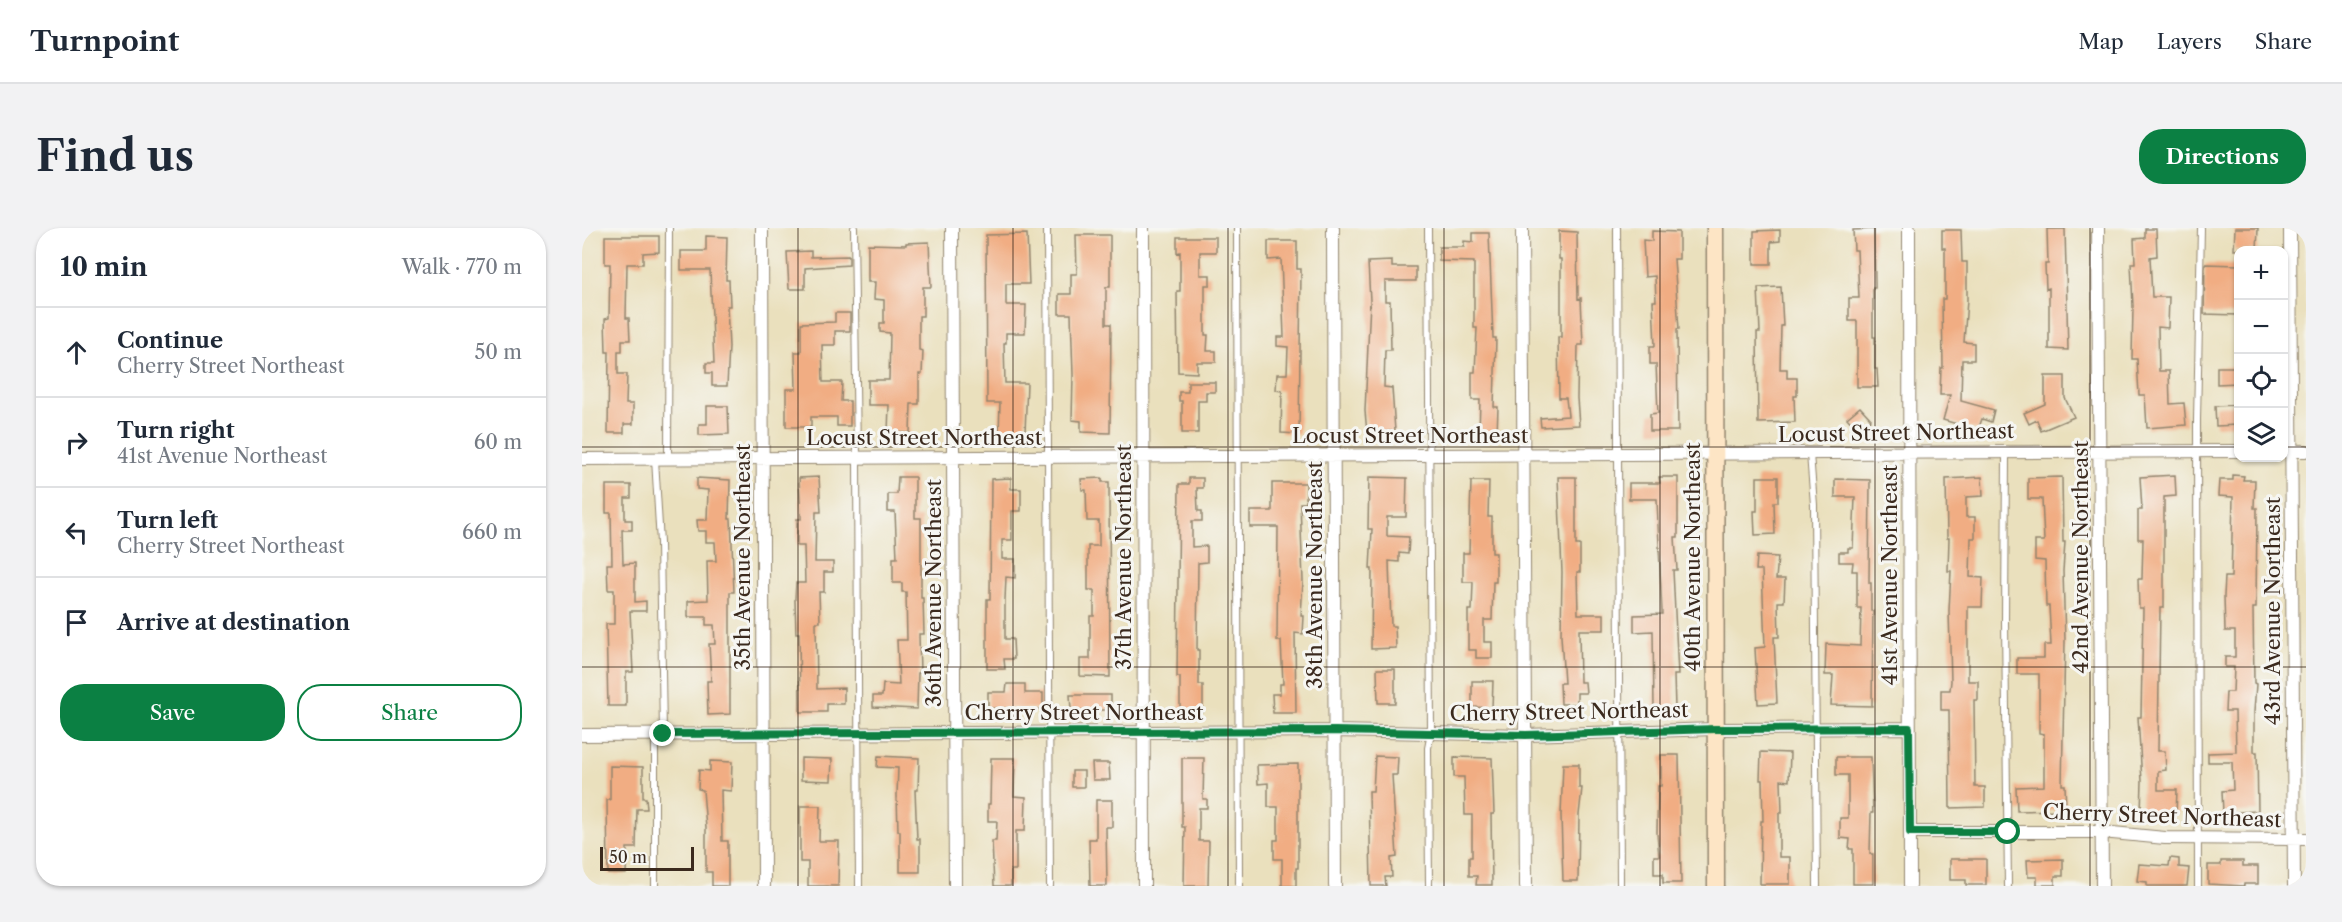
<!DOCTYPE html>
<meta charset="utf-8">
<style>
:root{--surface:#fff;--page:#f2f2f3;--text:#1f2937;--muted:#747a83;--line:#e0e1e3;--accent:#0b8043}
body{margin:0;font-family:"Libre Caslon Text",serif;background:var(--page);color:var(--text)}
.controls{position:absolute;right:18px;top:18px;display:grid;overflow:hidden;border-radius:12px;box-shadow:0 2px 4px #0004}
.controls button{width:54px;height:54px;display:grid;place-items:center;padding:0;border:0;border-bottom:2px solid var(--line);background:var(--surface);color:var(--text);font:30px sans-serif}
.scale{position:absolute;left:18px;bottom:15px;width:94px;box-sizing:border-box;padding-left:6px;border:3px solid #3b2a1e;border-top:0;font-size:16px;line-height:21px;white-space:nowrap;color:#3b2a1e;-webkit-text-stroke:4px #f6f6f2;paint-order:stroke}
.stop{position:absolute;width:18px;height:18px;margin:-14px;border:4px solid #0b8043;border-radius:50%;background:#fff}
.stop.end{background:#0b8043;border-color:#fff;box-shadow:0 2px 6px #0008}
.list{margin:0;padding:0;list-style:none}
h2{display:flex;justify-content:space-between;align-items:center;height:78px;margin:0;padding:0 24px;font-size:26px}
h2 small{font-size:20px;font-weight:400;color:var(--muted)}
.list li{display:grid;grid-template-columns:39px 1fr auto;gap:18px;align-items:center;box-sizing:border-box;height:90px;padding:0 24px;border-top:2px solid var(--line)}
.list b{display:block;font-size:22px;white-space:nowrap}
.list p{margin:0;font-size:20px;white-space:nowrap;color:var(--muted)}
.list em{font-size:20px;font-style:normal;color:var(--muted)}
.actions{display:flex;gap:12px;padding:18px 24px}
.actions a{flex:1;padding:14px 0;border:2px solid var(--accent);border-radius:24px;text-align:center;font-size:21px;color:var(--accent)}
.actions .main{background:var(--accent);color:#fff}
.icon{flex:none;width:33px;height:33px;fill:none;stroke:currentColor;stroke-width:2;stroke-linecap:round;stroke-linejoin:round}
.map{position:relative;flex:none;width:1724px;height:658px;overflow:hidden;border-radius:24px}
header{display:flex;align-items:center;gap:36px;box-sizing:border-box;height:84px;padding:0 30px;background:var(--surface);border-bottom:2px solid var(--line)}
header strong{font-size:28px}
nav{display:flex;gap:33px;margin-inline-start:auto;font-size:21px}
.intro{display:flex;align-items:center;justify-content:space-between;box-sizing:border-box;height:144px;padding:0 36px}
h1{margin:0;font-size:42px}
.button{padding:15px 27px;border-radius:24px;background:var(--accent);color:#fff;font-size:21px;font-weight:700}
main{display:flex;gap:36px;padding:0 36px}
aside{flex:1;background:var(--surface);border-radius:24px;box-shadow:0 2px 4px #0004}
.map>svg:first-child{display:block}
.building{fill:#f1ad83}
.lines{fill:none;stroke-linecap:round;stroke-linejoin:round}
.lane-casing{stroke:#92856e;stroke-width:8}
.street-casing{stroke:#92856e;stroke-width:14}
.secondary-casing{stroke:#92856e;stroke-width:19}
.lane{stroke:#fff;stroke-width:6}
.street{stroke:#fff;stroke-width:12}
.secondary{stroke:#fde5c5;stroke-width:16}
.route{stroke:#0b8043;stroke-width:8}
.grid{fill:none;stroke:#3b2a1e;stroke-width:1.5;stroke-opacity:0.55}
.labels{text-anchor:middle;stroke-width:6;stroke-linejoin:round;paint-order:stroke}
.street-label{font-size:21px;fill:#3b2a1e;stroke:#f6f6f2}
</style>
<header>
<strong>Turnpoint</strong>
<nav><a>Map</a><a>Layers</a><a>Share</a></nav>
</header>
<div class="intro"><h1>Find us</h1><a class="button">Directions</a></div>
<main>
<aside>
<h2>10 min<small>Walk · 770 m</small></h2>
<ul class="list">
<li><svg class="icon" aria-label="ahead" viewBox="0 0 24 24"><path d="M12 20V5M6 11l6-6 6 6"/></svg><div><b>Continue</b><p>Cherry Street Northeast</p></div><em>50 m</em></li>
<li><svg class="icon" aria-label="right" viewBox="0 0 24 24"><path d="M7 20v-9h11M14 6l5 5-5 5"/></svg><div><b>Turn right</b><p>41st Avenue Northeast</p></div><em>60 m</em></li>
<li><svg class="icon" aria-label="left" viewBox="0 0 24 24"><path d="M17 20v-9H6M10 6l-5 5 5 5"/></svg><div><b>Turn left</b><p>Cherry Street Northeast</p></div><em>660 m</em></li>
<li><svg class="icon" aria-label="arrive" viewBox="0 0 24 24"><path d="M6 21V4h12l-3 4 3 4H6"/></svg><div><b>Arrive at destination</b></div></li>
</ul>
<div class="actions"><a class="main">Save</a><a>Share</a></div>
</aside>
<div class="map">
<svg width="1724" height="658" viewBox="0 0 1724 658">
<rect width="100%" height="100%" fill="#f6f6f2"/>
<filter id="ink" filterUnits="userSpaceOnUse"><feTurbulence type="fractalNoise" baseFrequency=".0167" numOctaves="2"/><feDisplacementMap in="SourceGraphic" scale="12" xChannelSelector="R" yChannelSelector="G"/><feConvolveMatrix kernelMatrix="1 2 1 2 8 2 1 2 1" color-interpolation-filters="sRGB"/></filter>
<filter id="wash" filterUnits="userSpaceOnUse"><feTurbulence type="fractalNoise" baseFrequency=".008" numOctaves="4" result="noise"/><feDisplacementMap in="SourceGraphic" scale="24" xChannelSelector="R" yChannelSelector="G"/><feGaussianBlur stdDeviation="1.35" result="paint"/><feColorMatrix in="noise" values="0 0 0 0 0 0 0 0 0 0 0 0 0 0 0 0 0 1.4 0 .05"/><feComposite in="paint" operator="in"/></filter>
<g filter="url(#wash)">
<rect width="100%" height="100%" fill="#eae0bd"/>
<g id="blocks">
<!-- building -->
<path class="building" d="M1653 0H1676L1675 22H1652Z
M1292 1 1293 60H1291V109H1293V141H1295L1296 159H1275V93H1267V70H1277L1275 22H1272L1271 2Z
M1465 1H1483L1486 122 1467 121V60L1464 61 1463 36H1466Z
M1563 1H1574L1575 28 1568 29 1570 69H1587L1586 100 1576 99 1577 143H1587L1588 176 1602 175 1604 197 1565 200 1563 167H1557L1555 131H1550L1551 78 1549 35H1553L1552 11 1563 10Z
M1198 2V13L1189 14V36H1172V3Z
M1360 2H1379L1380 34H1385V72L1382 114 1392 115V132H1380L1379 173 1412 182 1409 194 1400 191 1396 202 1361 192 1368 167H1358L1359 140H1361L1360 71H1363V20H1360Z
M977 3 995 4 996 71 999 70 1001 117H996L995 170 997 197 959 199 958 190 986 188 984 170H977L976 109H979V31H977Z
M1070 3 1097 4V31H1092L1097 101H1095L1096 203H1068V186L1076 185 1074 136H1068V118H1073L1071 73H1074L1073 48 1063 49 1061 12 1070 13Z
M891 5H907L911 110H914L912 179H916L915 206 897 205 898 172H890V144H893L895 100H892V34L857 33V19H882V13L891 14Z
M445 6 447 56H424V77H444L443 105H424V115H422L423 155H445L443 205H417L418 175H405L404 7Z
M494 7H528V59H524V96H529L528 205 499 204V193L490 192 491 147 489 86H477V66H489V46H495Z
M23 8H77V24L61 25V36H45L44 90H47L48 112H40V123H36V146H45L44 176H51V196H42V205H26L27 124H24L23 91 27 90 28 36H23Z
M124 8 145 9 144 52H147L148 78H145L147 119 145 158H130V145H124V135H132L128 42H99V23H124Z
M595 9H634V24H618V47H628V57H623V107H626L625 123H634V134H615V145L596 144 595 63H598V24L595 25Z
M686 13H715V41H719L717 206 699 205 700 163 694 162 695 146H705L706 119 695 118V109H702L699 31 686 32Z
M347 14 349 59H341V88H337V122L341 123 340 146H337V176H329L328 205 306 204 307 177H286V152H307L308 105 298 104V95H302V72L292 71 293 54H286V16L324 17V15Z
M229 23V29L267 28V37L223 40V61H207L205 24Z
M810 33V39H834V53H803V73H808L809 122H803L802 159 810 160 813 203 785 205 783 183 788 73 786 34Z
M1623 36 1656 37V87L1622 86Z
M1199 59 1201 98H1199L1198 141H1205V150H1215V168H1212L1213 194 1176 195 1175 104H1178L1176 60Z
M253 85H268V103H253V117H240L241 154H260L259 173H268V198H255V189H229V199H204V161H214L213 124H219V95L253 94Z
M1635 139H1656V155L1635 156Z
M1463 148H1483V170L1492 189 1459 203 1455 192 1447 196 1442 185 1463 176Z
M606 154H633V164H624V173H616V205H600V173H597V164H606Z
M1656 177V197L1634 198 1633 178Z
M125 178H146L147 206 117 207V196H125Z
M1278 179 1289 191 1276 202 1265 190Z
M1593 247 1594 268 1582 269V380H1578L1576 523H1583L1584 542 1576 543V562H1595L1594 586 1559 585 1560 553 1556 489H1559L1561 380H1557L1556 351H1560L1561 311H1556V282H1560L1558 249Z
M1651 247 1662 248 1661 252H1673L1672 280H1675L1674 380H1671L1672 455 1674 456 1672 484V524H1675L1676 583 1641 585 1640 563 1651 562 1650 534H1626V525L1654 524 1653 483H1643L1644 464H1651L1652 439H1643V429H1653V403H1643L1642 368 1643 349H1649L1651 269 1636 268 1637 252H1651Z
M237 249 239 284H234L233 334H251V344H242V364H237L238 394H234L235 461 262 460V476H245V484H218L217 405H214L213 372 214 355H223L222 318H215V291H219L217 250Z
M316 249H333V290H339V370H341L342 406H337L338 445H336L335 481 291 479V468H300L301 456 317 457 315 412H325L324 364H320V355H311V330H315L313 284H306V266H315Z
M787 249 825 250 824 289H805V308L827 309 826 326 817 325V334L807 333 809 398H813L814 420 789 421 790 341H788L790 301H786Z
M976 249H994V317H998V344H995L996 386H1022V402H997L998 454H1003L1004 465H995V476H979L978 455H982L979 408 980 344Z
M1077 249H1096V309H1093L1095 342H1091L1096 447H1092L1093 480 1072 481 1071 403 1052 404V387L1080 386 1075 271H1047V255H1078Z
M1175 249H1196V274H1192L1193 306 1173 307 1172 283H1175Z
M1400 249 1401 268 1384 269V289H1393V310H1389L1388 349 1401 350 1400 379H1386V453H1396V472H1392L1393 559H1403V579L1368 580 1367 482H1359V462H1368L1369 453 1367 383 1369 343H1366L1367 310H1365L1364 251Z
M1480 249 1481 314H1483L1481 343 1483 413 1480 557H1483L1484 582 1435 583 1434 559 1462 558V506L1457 505V446H1435V430H1462V417H1469L1467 378H1464L1463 333 1453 332V313H1462L1460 271H1446V250Z
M115 250 148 252 147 291H149L152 364H148V486L126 487 125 453H129L127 416H133L132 397H124V389H106V373L126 372 125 333H134L133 314H124V303H116L115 292H125L126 262 115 261Z
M429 250V261H439V283H430V312H420V331H433V350L424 349 423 372V411H431L432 431H422L423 441H405V371H408L409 251Z
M520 250V254H527L528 449 498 448V431H508V388H512V362H506V318H517V293H505L504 262H500L499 251Z
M607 250H621V260H615L616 283H620V293H610V319L625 318V334L616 335 615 422H617V457H621V484H598V449H595L597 256H607Z
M1253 251 1288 252 1287 355H1289V383H1291L1290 478 1249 477 1251 447H1243L1244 416 1278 418 1279 380H1275V343H1270L1271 334H1257V324H1266V320H1271L1273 269H1253Z
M889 253H907L906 289H910V325H914V354H911L910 392H902V414H910V430H894V422H886V382H890L891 354H881V325H887Z
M690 255H724V275H718L721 353 719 388H722L721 406 713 405 714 485H691L690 466H698V456H701L699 413H695L696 299H668V283H690Z
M24 257H49V270H43V292H50V302H40L41 336 53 335V374L64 373V383H48L51 444H44V478H26L24 396H32V362H26L25 336H30L29 285H24Z
M1175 328 1196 329 1194 351H1203L1202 374H1196L1197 409H1192L1195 475 1176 476 1173 420 1183 419 1180 342H1174Z
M795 441H813V475H796Z
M890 453H911L910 480 890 479Z
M425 456H443V465H461V481L406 480V464H424Z
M488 467H529V482H489Z
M1179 524 1208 525 1207 553 1199 552 1200 585H1197V629H1208V656H1178L1179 593H1181L1180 552H1178Z
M1079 527H1097L1099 655H1081V646H1072V628H1077L1075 604 1076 558H1079Z
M296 528 337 530 336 562H333L335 611H338V644H318V603H316L315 567 316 540 295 539Z
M793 528 816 529 815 547H810L815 629 809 630 810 649H803L804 658H789L787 563H791Z
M872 529 910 530 912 586H909L910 657H894L895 648H887V629H890V587H883L882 549H872Z
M1254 529H1289L1291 585H1289L1288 626H1291V656H1271V621H1267L1268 611 1258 610V590H1266V547H1254Z
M219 530 250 531 249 553 219 552Z
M409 530H433L432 568 444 569 443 603H434V642H429V658H412L410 613H414L415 593H406V576H408Z
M600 530H622L621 571H625V580H617V613H627L626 658H602L603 599H600Z
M128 533 150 534 149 563 139 562 140 613H146V658H130V644H124V600L121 562 116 561 117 542 128 543Z
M510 535H527L528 552H511Z
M716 536V640H714V658H700V631H692V612H696V579H686V555L676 556 675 537Z
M981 536H997V560H1000L997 587 996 653H981L979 587Z
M28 538 61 539V570H64L65 581H55L54 620H45L44 646H26L25 572H28Z
M490 543H502V559H490Z
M514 572H530V599H524L525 658H508L507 611H514Z
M218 578H238L237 613H257L256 658H226V634H218Z
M1588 630 1597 631V639L1607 640 1605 658H1565V654L1555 653 1557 636 1587 638Z
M1368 631H1404V657H1384V652H1368Z
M1481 631V648H1473V657H1455V649H1446L1445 632Z
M1639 633H1661V638H1676V656H1662V658L1626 656V637H1639Z"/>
</g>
</g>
<g filter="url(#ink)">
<use href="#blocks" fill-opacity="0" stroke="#92856e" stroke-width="1.5"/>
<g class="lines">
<defs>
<path id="lane" d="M272 0 275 230 277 658
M465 0 468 658
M655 0 657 658
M846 0 849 505 846 520 847 658
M1035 0 1038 658
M1424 224 1423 394 1426 658
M1228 226 1232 277 1235 658
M86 230 87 0
M73 231 78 315 81 506
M73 658V506
M1616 658 1615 192 1619 0"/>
<path id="street" d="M180 0 182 658
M370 0 373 658
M561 0 562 658
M751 0 753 658
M940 0 944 658
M1327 0 1328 658
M1516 0 1520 658
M1708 0 1712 658
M1703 223H1724
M0 231 1656 223
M0 507 753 503 944 507 1133 501 1327 500
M1328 604H1520L1583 610 1724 611"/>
<path id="secondary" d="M1133 0 1134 658"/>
</defs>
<!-- lane casing -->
<use href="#lane" class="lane-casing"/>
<!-- street casing -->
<use href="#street" class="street-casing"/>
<!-- secondary casing -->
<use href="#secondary" class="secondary-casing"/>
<!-- lane -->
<use href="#lane" class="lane"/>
<!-- street -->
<use href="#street" class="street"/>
<!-- secondary -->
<use href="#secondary" class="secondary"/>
</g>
</g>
<g class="lines" filter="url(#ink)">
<!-- route -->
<path class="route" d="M81 506 753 503 944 507 1133 501 1327 500 1328 604H1426"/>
</g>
<!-- grid -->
<path class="grid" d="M216 0V658M431 0V658M646 0V658M862 0V658M1078 0V658M1293 0V658M1508 0V658M0 219H1656M1702 219H1724M0 439H1724"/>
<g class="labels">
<!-- street labels -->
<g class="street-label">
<text transform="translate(1314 205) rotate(-1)" y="7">Locust Street Northeast</text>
<text x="828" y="215">Locust Street Northeast</text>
<text x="342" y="217">Locust Street Northeast</text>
<text transform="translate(161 329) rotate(-90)" y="7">35th Avenue Northeast</text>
<text transform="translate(542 329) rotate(-90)" y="7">37th Avenue Northeast</text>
<text transform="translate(1111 329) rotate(-90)" y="7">40th Avenue Northeast</text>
<text transform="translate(1499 329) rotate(-90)" y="7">42nd Avenue Northeast</text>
<text transform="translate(733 347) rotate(-90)" y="7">38th Avenue Northeast</text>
<text transform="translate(1308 347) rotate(-90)" y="7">41st Avenue Northeast</text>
<text transform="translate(352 365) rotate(-90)" y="7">36th Avenue Northeast</text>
<text transform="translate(1691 383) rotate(-90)" y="7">43rd Avenue Northeast</text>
<text transform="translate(987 484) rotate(-1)" y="7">Cherry Street Northeast</text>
<text x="502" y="492">Cherry Street Northeast</text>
<text transform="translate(1580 588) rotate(2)" y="7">Cherry Street Northeast</text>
</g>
</g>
</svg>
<div class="controls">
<button>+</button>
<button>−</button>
<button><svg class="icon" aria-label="locate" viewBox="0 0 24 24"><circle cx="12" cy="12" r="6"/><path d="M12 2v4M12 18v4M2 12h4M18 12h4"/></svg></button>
<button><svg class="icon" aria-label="layers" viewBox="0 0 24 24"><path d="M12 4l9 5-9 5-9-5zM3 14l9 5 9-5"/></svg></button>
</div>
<div class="scale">50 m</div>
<div class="stop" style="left:1426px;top:604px"></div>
<div class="stop end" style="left:81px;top:506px"></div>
</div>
</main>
